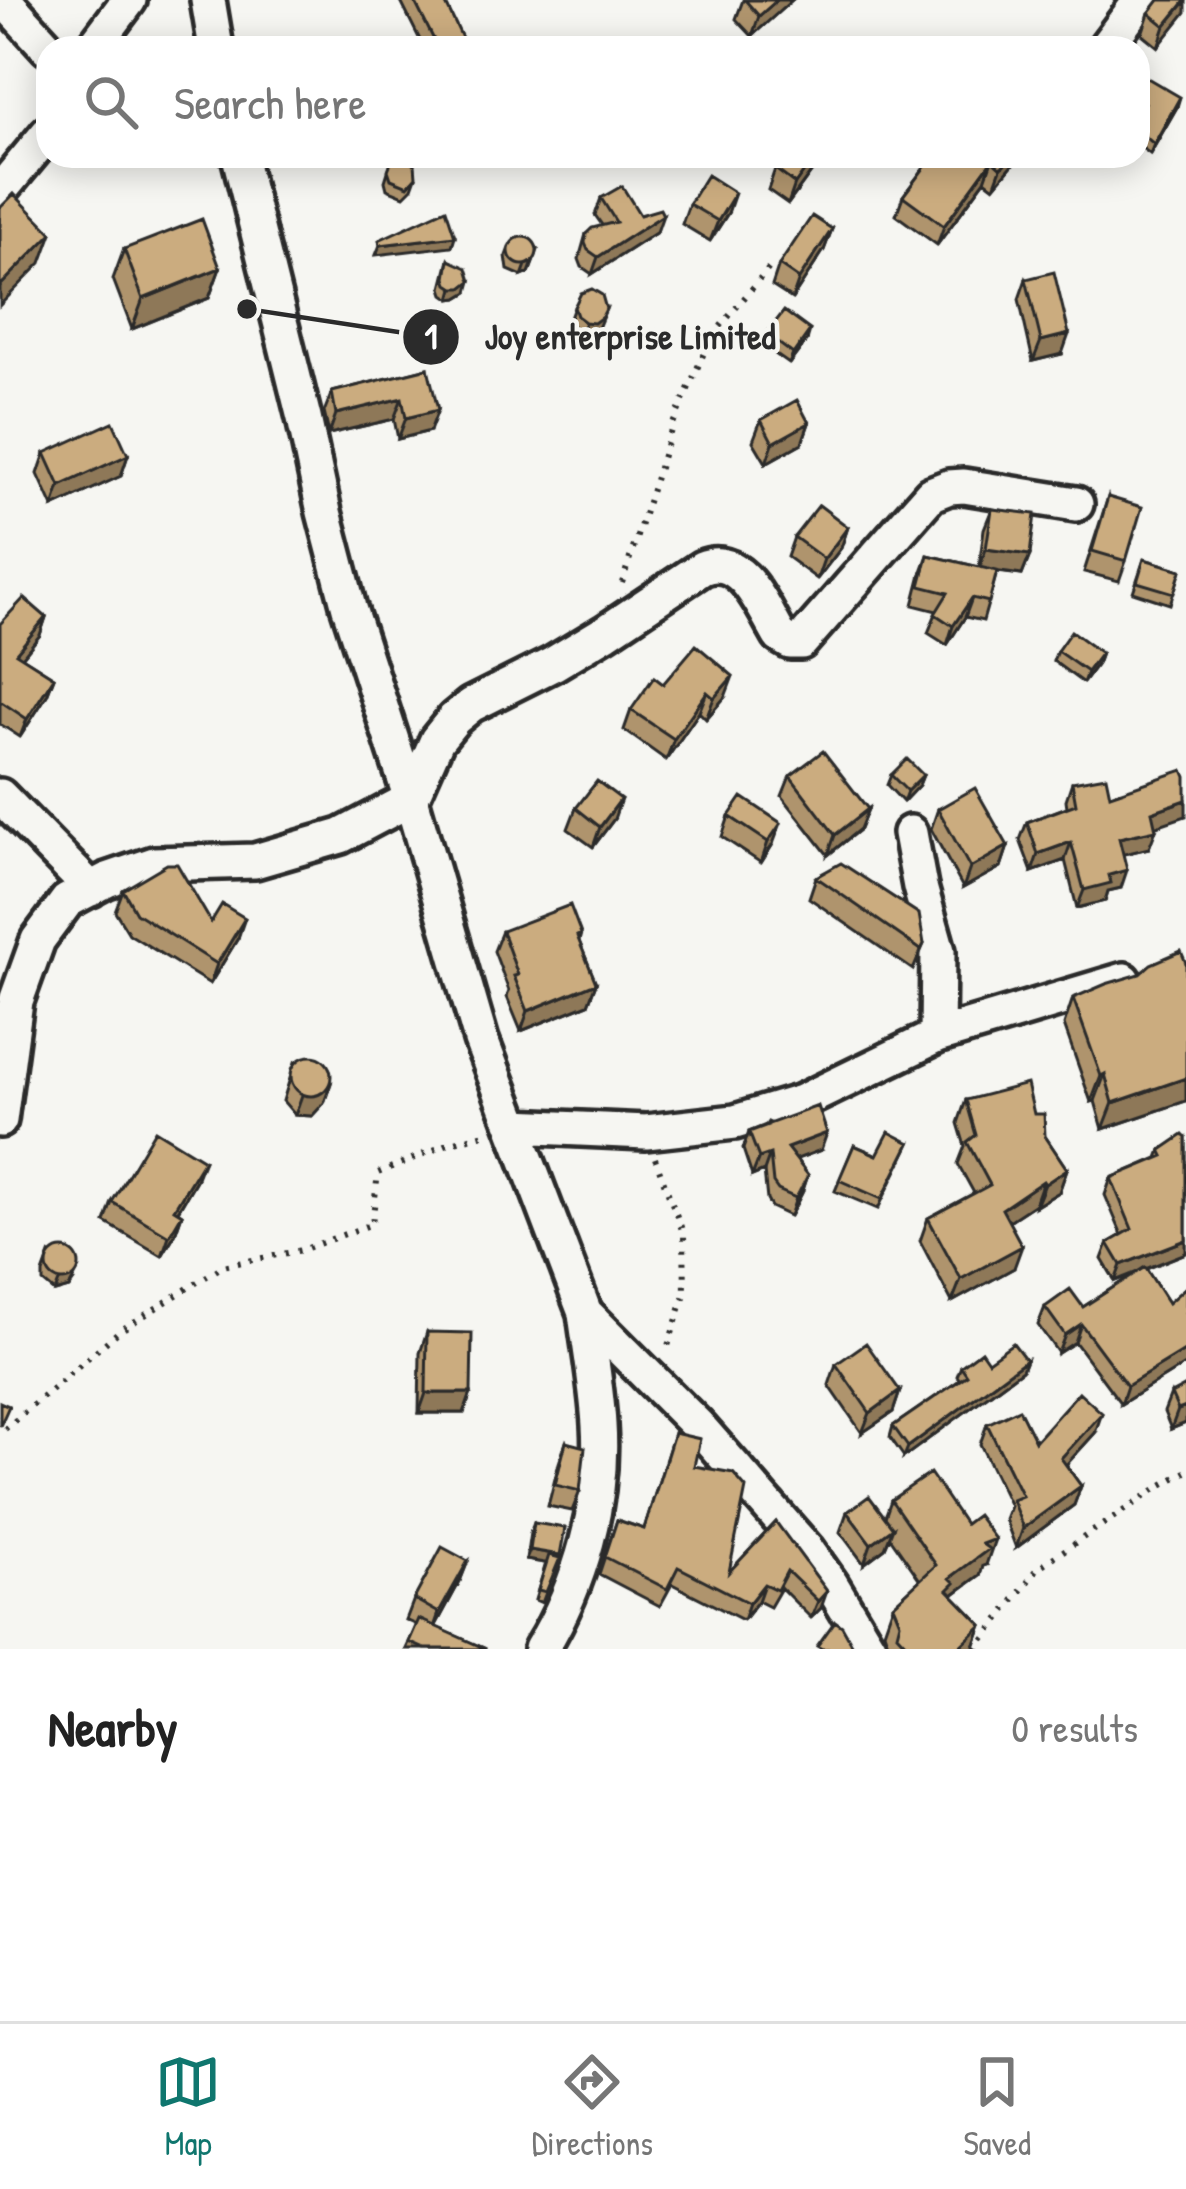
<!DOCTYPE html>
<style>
:root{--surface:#fff;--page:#f6f6f6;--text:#222;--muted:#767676;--line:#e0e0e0;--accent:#0f766e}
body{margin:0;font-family:"Patrick Hand",sans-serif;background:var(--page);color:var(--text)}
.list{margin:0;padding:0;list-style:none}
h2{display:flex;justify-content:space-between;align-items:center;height:156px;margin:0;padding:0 48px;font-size:51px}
h2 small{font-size:39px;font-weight:400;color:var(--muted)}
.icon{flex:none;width:66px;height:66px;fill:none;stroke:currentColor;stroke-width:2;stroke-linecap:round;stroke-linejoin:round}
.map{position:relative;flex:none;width:1186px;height:1649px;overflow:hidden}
.search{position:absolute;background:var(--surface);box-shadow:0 6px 30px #0003;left:36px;right:36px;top:36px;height:132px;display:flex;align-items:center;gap:30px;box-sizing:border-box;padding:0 42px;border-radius:36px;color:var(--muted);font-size:45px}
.sheet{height:372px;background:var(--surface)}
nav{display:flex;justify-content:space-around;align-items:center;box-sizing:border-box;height:168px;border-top:3px solid var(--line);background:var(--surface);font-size:33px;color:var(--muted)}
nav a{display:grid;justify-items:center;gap:6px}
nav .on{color:var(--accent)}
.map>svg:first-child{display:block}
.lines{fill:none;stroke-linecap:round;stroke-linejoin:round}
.street-casing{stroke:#2b2b2b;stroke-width:42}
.path{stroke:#2b2b2b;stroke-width:6;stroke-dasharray:3 9;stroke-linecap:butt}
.street{stroke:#f6f6f2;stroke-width:33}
.wall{fill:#af946d;stroke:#2b2b2b;stroke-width:3}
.shaded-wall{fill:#8e7859;stroke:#2b2b2b;stroke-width:3}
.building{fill:#cbac7f;stroke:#2b2b2b;stroke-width:3}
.leader{fill:none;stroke:#2b2b2b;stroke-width:4.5}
.callout-dot{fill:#2b2b2b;stroke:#f6f6f2;stroke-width:4.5}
.mark-label{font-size:36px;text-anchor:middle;font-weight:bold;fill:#fff}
.callout-label{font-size:36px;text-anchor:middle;font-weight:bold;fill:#2b2b2b;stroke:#f6f6f2;stroke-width:9;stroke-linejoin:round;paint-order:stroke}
</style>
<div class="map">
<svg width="1186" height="1649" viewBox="0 0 1186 1649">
<rect width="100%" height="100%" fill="#f6f6f2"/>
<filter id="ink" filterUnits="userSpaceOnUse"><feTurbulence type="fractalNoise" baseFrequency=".00833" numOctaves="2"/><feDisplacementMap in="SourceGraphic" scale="24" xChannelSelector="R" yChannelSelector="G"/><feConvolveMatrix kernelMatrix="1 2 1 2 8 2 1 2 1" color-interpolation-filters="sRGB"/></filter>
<g filter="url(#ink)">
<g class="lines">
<defs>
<path id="street" d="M4 0 48 48
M208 0 216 48
M93 48 129 0
M1105 48 1141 0
M239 156 304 418 324 512 349 608 411 799 481 1040 585 1313 699 1427 807 1550 831 1584 870 1649
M0 191 48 133
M0 796 91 889
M910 833 920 887 938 951 937 1036
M0 1120 16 1001 38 940 67 901 107 880 154 864 255 861 341 836 411 799 437 740 454 719 471 705 553 664 606 632 702 568C742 551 763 608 780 636L790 642H801L931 494 949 487 964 486 1076 504
M515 1126 646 1132 735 1122 801 1102 937 1036 1124 980
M541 1649C581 1584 604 1502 599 1425 597 1388 590 1351 585 1313"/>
</defs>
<!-- street casing -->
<use href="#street" class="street-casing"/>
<!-- path -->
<path class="path" d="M622 583 673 424 710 339 770 267
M655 1158 684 1235 685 1294 666 1352
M5 1429 118 1332 223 1266 302 1250 372 1224 378 1173 448 1144 488 1133
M976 1649 1039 1567 1162 1485 1186 1472"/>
<!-- street -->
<use href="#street" class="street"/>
</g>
<!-- wall -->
<path class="wall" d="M400 0H444L464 48H424Z
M743 0H792L752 36 736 19Z
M1186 0 1158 47 1142 34 1149 13Z
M1138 86 1177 107 1150 154 1138 145Z
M823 156 788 204 768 190 775 169Z
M933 156H1020L994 187 985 180 937 245 896 215 903 196Z
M391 162 416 177 412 188 404 196 387 189 385 181Z
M601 198 640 215 657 232 592 274 582 267 579 259 586 234 602 225 595 215Z
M689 204 728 213 710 241 682 224Z
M832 229 824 250 792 299 772 286 779 265Z
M510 245 538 250 529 273 522 276 508 270 506 256Z
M124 249 220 268 209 298 132 329 113 279Z
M449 260 468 292 458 298 451 299 444 294 442 288Z
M1026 279 1062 354 1033 361 1019 299Z
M574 307 598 328 591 333 581 332 573 326 570 318Z
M766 334 807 340 789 364 762 345Z
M428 368 430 431 398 439 394 419 329 434 324 412 332 392Z
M761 420 809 423 802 443 766 463 753 441Z
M45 453 128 455 121 476 53 507 38 474Z
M1108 497 1126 561 1119 581 1084 572Z
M992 509 1030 555 1022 575 997 572 983 621 965 617 947 645 928 633 937 611 913 605 921 574 928 555 979 567 984 529Z
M848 527 841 548 817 579 787 557 794 537Z
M1144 559 1181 570 1170 604 1133 592Z
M46 617 40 635 22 657 54 677 47 695 20 737 0 724V624Z
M1057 651 1101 653 1097 664 1083 683 1053 661Z
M663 684 725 697 706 719 699 712 666 760 624 730 631 710Z
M891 775H923L919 785 903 802 887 785Z
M790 776 868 809 860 829 828 855 782 796Z
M1072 782 1110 795 1155 827 1149 848 1123 854 1121 888 1108 891 1105 901 1077 908 1065 860 1032 872 1020 840 1027 822 1067 807 1066 800Z
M576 808 614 819 593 847 568 829Z
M938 809 1008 846 1001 867 963 888 931 829Z
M729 816 773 844 761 863 722 837Z
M816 877 924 944 913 970 809 898Z
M123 890 211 922 238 938 210 984 129 934 115 911Z
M502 931 581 934 579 941 596 983 588 1004 521 1031 507 997 509 991 494 951Z
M1186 963V1101L1103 1129 1095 1101 1091 1102 1064 1025 1073 998Z
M295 1062 331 1083 324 1103 312 1116 295 1115 283 1101Z
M966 1100 1034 1114 1045 1136 1067 1169 1059 1192 1036 1206 1035 1204 1009 1221 1014 1268 952 1302 920 1241 928 1218 974 1193 958 1164 965 1146 958 1123Z
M768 1122 821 1150 796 1159 808 1175 802 1193 790 1216 771 1207 767 1200 764 1171 752 1176 743 1149 749 1132 766 1125Z
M1186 1138V1253L1146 1269 1168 1303 1186 1287V1364L1121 1404 1075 1342 1058 1353 1038 1325 1045 1307H1083L1134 1274 1115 1281 1102 1259 1108 1243 1122 1235 1105 1195 1111 1178 1158 1158 1161 1150Z
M910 1143 878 1209 835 1191 854 1145 877 1155Z
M196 1180 178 1211 182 1214 175 1234 162 1256 105 1222 112 1202Z
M50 1254 74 1281 69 1288 55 1292 43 1282V1273Z
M427 1332 471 1393 464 1413H419L420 1353Z
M1026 1360 1022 1370 904 1457 890 1437 893 1426 960 1380 957 1376 961 1366 988 1361Z
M836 1364 900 1391 893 1412 862 1433 829 1385Z
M1171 1394 1186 1423 1171 1429 1164 1412Z
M987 1424 1035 1441 1095 1433 1066 1465 1081 1486 1074 1505 1016 1548 1005 1519 1010 1506 980 1444Z
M674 1433 694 1466 729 1572 776 1522 821 1608 811 1618 781 1588 770 1607 758 1601 743 1620 672 1584 660 1606 599 1574 617 1520 644 1529Z
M566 1442 580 1491 572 1511 548 1506 559 1463Z
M891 1500 986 1565 983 1566 980 1575 953 1595 982 1625 973 1649H890L884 1631 893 1605 920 1580 890 1537 885 1548 864 1564 840 1532 847 1512 885 1517Z
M534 1523 560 1555 542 1603 535 1600 546 1563 526 1560 530 1533Z
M468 1561 460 1581 435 1627 486 1649H406L417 1625 406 1620 414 1599Z"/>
<!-- shaded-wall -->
<path class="shaded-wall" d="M777 0H792L752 36 759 16Z
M1186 1V12L1158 47 1165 26Z
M1180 97 1177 107 1150 154 1154 144Z
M815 156H823L788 204 795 184Z
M1011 156H1020L994 187 1001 168Z
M992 160 985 180 937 245 944 226Z
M735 193 728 213 710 241 718 221Z
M663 215 657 232 592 274 598 257Z
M832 229 824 250 792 299 799 279Z
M52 233 41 263 0 305V286Z
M455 236 452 246 376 255 380 245Z
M533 262 529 273 522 276 526 265Z
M220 268 209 298 132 329 143 299Z
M471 281 468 292 458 298 451 299 454 288Z
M606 309 598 328 591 333 581 332 585 322Z
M810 330 807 340 789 364 793 354Z
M1069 334 1062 354 1033 361 1041 341Z
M402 398 394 419 329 434 336 414Z
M438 410 430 431 398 439 406 418Z
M809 423 802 443 766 463 773 443Z
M128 455 121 476 53 507 60 486Z
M848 527 841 548 817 579 824 559Z
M986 549 1030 555 1022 575 979 569Z
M972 598 965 617 947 645 953 626Z
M46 617 40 635 10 672 16 653Z
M1101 653 1097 664 1083 683 1087 672Z
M733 676 725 697 706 719 714 698Z
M54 677 47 695 20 737 27 719Z
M707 692 699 712 666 760 674 739Z
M923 775 919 785 903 802 907 791Z
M621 799 614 819 593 847 600 827Z
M1186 800V816L1145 830 1152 812Z
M868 809 860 829 828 855 835 835Z
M781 823 773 844 761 863 768 842Z
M1156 830 1149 848 1112 857 1119 838Z
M1071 842 1065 860 1032 872 1038 854Z
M1008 846 1001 867 963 888 970 868Z
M1127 870 1121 888 1108 891 1105 901 1077 908 1084 890 1109 875Z
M245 918 238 938 210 984 217 964Z
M596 983 588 1004 521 1031 528 1011Z
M1105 1074 1095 1101 1091 1102 1101 1076Z
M1186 1078V1101L1103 1129 1113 1103Z
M331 1083 324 1103 312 1116 295 1115 302 1095Z
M827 1133 821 1150 781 1165 787 1148Z
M770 1154 764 1171 752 1176 759 1158Z
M204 1160 196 1180 167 1229 174 1209Z
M1067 1169 1059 1192 1036 1206 1045 1184Z
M808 1175 802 1193 790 1216 796 1198Z
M1043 1181 1035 1204 994 1231 1002 1209Z
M182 1214 175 1234 162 1256 169 1236Z
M1186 1240V1253L1115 1281 1121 1265Z
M1022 1246 1014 1268 952 1302 961 1279Z
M78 1271 69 1288 55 1292 59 1282Z
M1081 1324 1075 1342 1058 1353 1065 1335Z
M1186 1350V1364L1121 1404 1127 1386Z
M1026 1360 1022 1370 904 1457 908 1447Z
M900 1391 893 1412 862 1433 870 1413Z
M426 1393H471L464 1413H419Z
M1186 1407V1423L1171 1429 1178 1410Z
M1102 1413 1095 1433 1054 1478 1061 1458Z
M1081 1486 1074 1505 1016 1548 1023 1528Z
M893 1528 885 1548 864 1564 871 1544Z
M995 1539 986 1565 983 1566 980 1575 950 1597 946 1608 950 1578 982 1544Z
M530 1550 560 1555 557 1565 526 1560Z
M468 1561 460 1581 432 1633 439 1613Z
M764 1584 758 1601 743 1620 749 1603Z
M827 1591 821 1608 811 1618 818 1601Z
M982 1625 973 1649H957Z"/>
<!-- building -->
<path class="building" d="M414 0H444L465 44 459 48H438Z
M745 0H777L759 16Z
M1159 0H1186L1165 26 1149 13Z
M1144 76 1180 97 1154 144 1138 131V112L1145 103 1138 99V86Z
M785 156H815L795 184 775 169Z
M933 156H1011L1001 168 992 160 944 226 903 196Z
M398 157H405L415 164 416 177 408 186 391 179 388 170 391 162Z
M707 175 735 193 718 221 689 204Z
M622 186 640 215 660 209 663 215 598 257 588 250 585 243 586 234 592 228 616 222 601 198Z
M14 194 52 233 0 286V208Z
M446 209 455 236 380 245 379 240Z
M812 216 832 229 799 279 779 265Z
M202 219 220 268 143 299 124 249Z
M509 251a14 14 0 1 1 28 0a14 14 0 1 1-28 0Z
M449 260 467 268 471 281 462 288H454L448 284 446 278Z
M1054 272 1069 334 1041 341 1026 279Z
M592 289 602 295 606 309 602 317 594 323 585 322 577 316 574 307 581 293Z
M784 311 810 330 793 354 766 334Z
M428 368 438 410 406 418 402 398 336 414 332 392Z
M797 400 809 423 773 443 761 420Z
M113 422 128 455 60 486 45 453Z
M1108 497 1142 507 1126 561 1092 551Z
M819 505 848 527 824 559 794 537Z
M992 509 1035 514 1030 555 986 549Z
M928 555 997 571 989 602 972 598 953 626 935 614 948 593 920 586Z
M1144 559 1181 570 1174 593 1137 582Z
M24 598 46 617 16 653 54 677 27 719 0 701V624Z
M1071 631 1101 653 1087 672 1057 651Z
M696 645 733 676 714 698 707 692 674 739 631 710 654 677 663 684Z
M823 751 868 809 835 835 790 776Z
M907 759 923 775 907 791 891 775Z
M1183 770 1186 777V800L1152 812 1156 830 1119 838 1127 870 1109 875 1111 883 1084 890 1071 842 1038 854 1027 822 1076 804 1072 782 1106 776 1110 795Z
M597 781 621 799 600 827 576 808Z
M975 788 1008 846 970 868 938 809Z
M742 797 781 823 768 842 729 816Z
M841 863 919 914 924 944 921 950 816 877Z
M167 864H177L211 922 222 904 245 918 217 964 136 913 123 890Z
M570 905 581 934 577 936 596 983 528 1011 514 976 518 975 502 931Z
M1181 951 1186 963V1078L1113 1103 1105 1074 1101 1076 1073 998 1106 984 1140 974 1151 964Z
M291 1076a20 20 0 1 1 40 0a20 20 0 1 1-40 0Z
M1027 1084 1034 1114H1044L1045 1136 1067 1169 1045 1184 1043 1181 1002 1209 1022 1246 961 1279 928 1218 990 1185 967 1142 976 1135 966 1100Z
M818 1106 827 1133 787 1148 808 1175 796 1198 778 1190 773 1183 770 1154 759 1158 749 1132 768 1125V1122L769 1124Z
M155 1130 204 1160 174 1209 182 1214 169 1236 112 1202Z
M889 1132 910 1143 882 1199 839 1180 854 1145 877 1155Z
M1183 1135 1186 1138V1240L1121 1265 1108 1243 1132 1229 1111 1178 1164 1156 1161 1150Z
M47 1265a16 16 0 1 1 32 0a16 16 0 1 1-32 0Z
M1145 1267 1168 1303 1186 1287V1350L1127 1386 1081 1324 1065 1335 1045 1307 1070 1289 1083 1307Z
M427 1332 472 1333 471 1393H426Z
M866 1343 900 1391 870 1413 836 1364Z
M1013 1343 1026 1360 908 1447 893 1426 967 1375 961 1366 981 1351 988 1361Z
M1186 1386V1407L1178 1410 1171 1394Z
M1079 1392 1102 1413 1061 1458 1081 1486 1023 1528 1012 1500 1022 1496 987 1424 1019 1409 1035 1441Z
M0 1402 9 1406 0 1426Z
M674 1433 700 1439 694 1466 733 1473 746 1488 729 1572 776 1522 827 1591 818 1601 787 1571 777 1590 764 1584 749 1603 678 1567 667 1589 605 1557 617 1520 644 1529Z
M566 1442 585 1447 580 1491 555 1485Z
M930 1473 965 1524 977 1515 995 1539 982 1544 989 1549 950 1578 955 1583 948 1590 982 1625 957 1649H911L897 1634 900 1622 893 1605 936 1565 891 1500Z
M869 1496 893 1528 871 1544 847 1512Z
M534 1523 565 1528 560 1555 530 1550Z
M442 1547 468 1561 439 1613 414 1599Z
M549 1555 560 1558 546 1592 538 1590Z
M419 1619 486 1649H425L409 1642Z
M835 1621 842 1626 852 1644 849 1649H822L817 1646Z"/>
</g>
<!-- callouts -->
<path class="leader" d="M247 309L431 337"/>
<g class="callout-dot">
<circle cx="247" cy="309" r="12"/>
<circle cx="431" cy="337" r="30"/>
</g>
<g class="mark-label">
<text x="431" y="349">1</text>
</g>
<g class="callout-label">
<text x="630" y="349">Joy enterprise Limited</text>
</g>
</svg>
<div class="search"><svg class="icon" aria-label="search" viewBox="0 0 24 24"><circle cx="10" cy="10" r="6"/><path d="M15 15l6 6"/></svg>Search here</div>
</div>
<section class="sheet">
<h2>Nearby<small>0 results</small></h2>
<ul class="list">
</ul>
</section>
<nav>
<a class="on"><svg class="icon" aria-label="map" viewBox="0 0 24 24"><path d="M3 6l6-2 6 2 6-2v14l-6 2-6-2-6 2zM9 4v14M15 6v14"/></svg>Map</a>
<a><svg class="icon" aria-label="directions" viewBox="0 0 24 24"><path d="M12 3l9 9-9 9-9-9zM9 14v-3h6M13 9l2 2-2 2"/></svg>Directions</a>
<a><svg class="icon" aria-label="saved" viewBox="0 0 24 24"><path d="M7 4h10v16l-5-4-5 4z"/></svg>Saved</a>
</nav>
